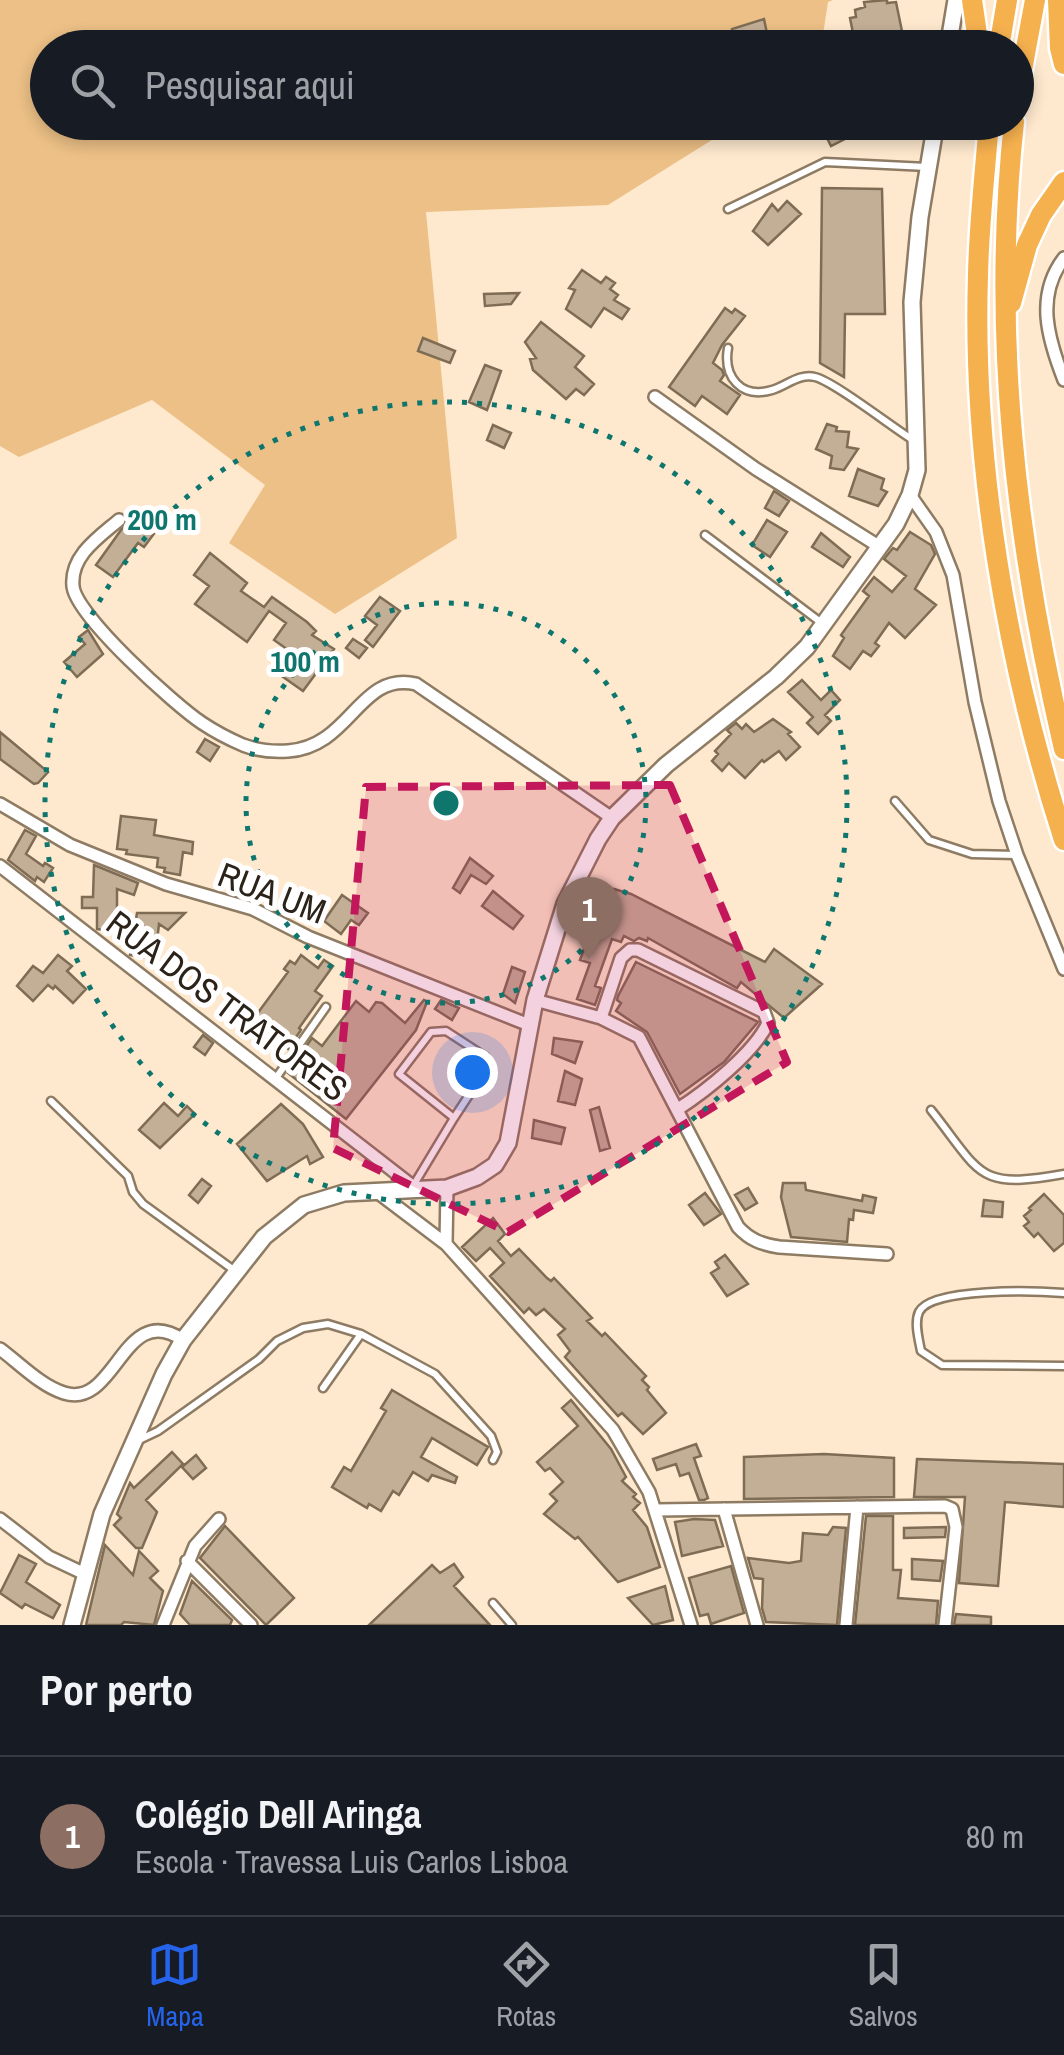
<!DOCTYPE html>
<html lang="pt">
<meta charset="utf-8">
<style>
:root{--surface:#171b24;--page:#242831;--text:#f1f3f6;--muted:#9ea1a6;--line:#363941;--accent:#2563eb}
body{margin:0;font-family:"Archivo Narrow",sans-serif;background:var(--page);color:var(--text)}
.you{position:absolute;left:472px;top:1072px;width:35px;height:35px;margin:-25px;border:8px solid #fff;border-radius:50%;background:#1a73e8;box-shadow:0 0 0 15px #1a73e833}
.badge{display:grid;place-items:center;width:65px;height:65px;border-radius:50%;background:var(--accent);color:#fff;font-size:32px;font-weight:700}
.pin{position:absolute;translate:-50% -82px;filter:drop-shadow(0 2px 5px #0008)}
.pin::after{content:'';position:absolute;top:52px;width:35px;height:30px;background:inherit;clip-path:polygon(0 0,100% 0,50% 100%)}
.list{margin:0;padding:0;list-style:none}
h2{display:flex;justify-content:space-between;align-items:center;height:130px;margin:0;padding:0 40px;font-size:42px}
h2 small{font-size:32px;font-weight:400;color:var(--muted)}
.list li{display:grid;grid-template-columns:65px 1fr auto;gap:30px;align-items:center;box-sizing:border-box;height:160px;padding:0 40px;border-top:2px solid var(--line)}
.list b{display:block;font-size:38px;white-space:nowrap}
.list p{margin:0;font-size:32px;white-space:nowrap;color:var(--muted)}
.list em{font-size:32px;font-style:normal;color:var(--muted)}
.icon{flex:none;width:55px;height:55px;fill:none;stroke:currentColor;stroke-width:2;stroke-linecap:round;stroke-linejoin:round}
.map{position:relative;flex:none;width:1064px;height:1625px;overflow:hidden}
.search{position:absolute;background:var(--surface);box-shadow:0 5px 15px #0003;left:30px;right:30px;top:30px;height:110px;display:flex;align-items:center;gap:25px;box-sizing:border-box;padding:0 35px;border-radius:55px;color:var(--muted);font-size:38px}
.sheet{height:290px;background:var(--surface)}
nav{display:flex;justify-content:space-around;align-items:center;box-sizing:border-box;height:140px;border-top:2px solid var(--line);background:var(--surface);font-size:28px;color:var(--muted)}
nav a{display:grid;justify-items:center;gap:5px}
nav .on{color:var(--accent)}
.map>svg:first-child{display:block}
.green{fill:#ecc086}
.building{fill:#c3af96;stroke:#7f6c55;stroke-width:2.5}
.lines{fill:none;stroke-linecap:round;stroke-linejoin:round}
.service-casing{stroke:#8e7b63;stroke-width:11}
.minor-casing{stroke:#8e7b63;stroke-width:16}
.secondary-casing{stroke:#8e7b63;stroke-width:20}
.motorway-casing{stroke:#fff;stroke-width:25}
.service{stroke:#fff;stroke-width:6}
.minor{stroke:#fff;stroke-width:11}
.secondary{stroke:#fff;stroke-width:15}
.motorway{stroke:#f6b14f;stroke-width:20}
.marked{fill:#c2185b;fill-opacity:0.2;stroke:#c2185b;stroke-width:8;stroke-dasharray:20 12;stroke-linejoin:round}
.ring{fill:none;stroke:#0f766e;stroke-width:5;stroke-dasharray:5 10}
.labels{text-anchor:middle;stroke-width:10;stroke-linejoin:round;paint-order:stroke}
.street-label{font-size:35px;fill:#2b2319;stroke:#fff}
.centre{fill:#0f766e;stroke:#fff;stroke-width:5}
.ring-label{font-size:30px;text-anchor:middle;font-weight:bold;fill:#0f766e;stroke:#fff;stroke-width:10;stroke-linejoin:round;paint-order:stroke}
</style>
<div class="map">
<svg width="1064" height="1625" viewBox="0 0 1064 1625">
<rect width="100%" height="100%" fill="#fee9ce"/>
<!-- green -->
<path class="green" d="M0 0H833L828 2 821 47 48 48V122L739 123 608 205 426 212 457 538 335 614 229 543 265 485 152 400 19 457 0 446Z"/>
<!-- building -->
<path class="building" d="M887 0V3L896 2 903 36 899 37 900 42 856 48 850 18 856 17 855 10 865 7 864 2Z
M764 19 769 43 737 48 732 29Z
M819 122H841L847 138 831 146Z
M822 188 882 189 885 314H845L844 377 820 363Z
M787 201 801 214 768 245 753 231 772 204 778 211Z
M582 270 601 283 606 277 615 283 610 289 618 295 614 300 629 309 622 319 604 308 591 327 566 309 575 290 569 288Z
M519 293 511 304 485 306 484 294Z
M725 308 732 313 735 309 745 316 722 345 713 363 722 370 724 375 720 381 740 395 727 414 702 396 695 406 669 387Z
M541 322 584 356 575 367 594 384 584 395 576 389 566 399 533 370 530 359 536 358 525 342Z
M423 338 455 351 450 363 418 351Z
M485 365 501 371 487 410 469 402Z
M827 424 837 427 836 431 849 432 847 447 858 449 844 470 830 468 832 456 816 449Z
M493 425 511 433 504 448 487 440Z
M858 469 884 479 881 489 887 492 878 506 849 496Z
M774 491 789 501 779 516 765 508Z
M136 509 162 523 144 547 138 543 113 577 96 565Z
M767 520 787 532 770 557 752 545Z
M910 532 931 545 935 554 915 589 936 605 905 638 889 623 875 643 879 646 871 656 863 651 850 669 833 656 844 638 841 635 869 596 863 591 874 577 892 592 906 576 884 559 893 548 897 550Z
M821 533 850 557 843 567 812 547Z
M210 553 247 583 241 591 264 607 272 597 307 622 316 631 312 635 334 649 303 691 276 672 291 652 274 640 286 623 269 611 247 642 195 604 209 586 194 575Z
M380 597 400 611 373 647 365 640 377 625 365 616Z
M88 630 103 654 77 677 64 662 85 644 79 637Z
M353 639 367 648 359 658 346 648Z
M802 680 821 700 831 690 840 700 825 715 831 721 818 734 807 723 813 717 788 692Z
M773 719 791 732 788 734 800 747 786 760 779 751 764 762 762 760 745 778 729 763 722 771 712 761 718 754 715 751 731 734 727 730 736 723 742 729 746 724 754 732Z
M0 732 48 772 38 783 34 784 0 759Z
M205 739 219 747 210 761 197 752Z
M121 816 156 820 154 835 193 842 192 854 183 852 180 875 164 872 165 868 157 867 158 858 126 854 127 850 117 849Z
M25 830 36 836 26 854 43 866 45 863 53 868 44 882 37 877 35 881 8 860Z
M470 858 493 876 486 884 471 875 460 893 453 888Z
M94 865 138 883 134 895 117 889V931L97 929V908H82V897H93Z
M614 889 631 894 765 962 774 949 822 984 784 1018 741 982 737 988 648 938 647 941 639 938 634 941 624 936 621 942 612 939 595 986 601 988 595 1005 577 999 590 963 580 960 594 921 577 917 582 901 610 904Z
M493 891 523 916 513 929 482 906Z
M342 895 368 913 359 925 351 920 341 934 324 921Z
M137 913H185L168 930 159 924 155 959 130 955Z
M58 955 72 966 67 971 86 989 73 1003 55 986 53 989 48 985 33 1001 17 986 33 966 43 973Z
M301 955 318 968 324 960 333 966 315 991 322 996 299 1028 301 1030 288 1049 269 1034 263 1042 246 1029 288 972 284 969 290 961 295 964Z
M636 962 758 1022 724 1062 680 1094 647 1032 616 1011 621 1003 617 1000 618 996Z
M512 967 525 972 515 1003 503 994Z
M424 1000 427 1002 416 1030 346 1119 288 1073 312 1038 322 1046 356 1001 369 1012 376 1002 382 1003 405 1023Z
M441 1000 459 1008 452 1020 435 1009Z
M203 1035 213 1043 205 1055 194 1047Z
M554 1038 582 1042 575 1063 552 1054Z
M565 1071 582 1079 575 1105 558 1101Z
M164 1103 178 1116 187 1106 195 1114 160 1148 139 1130Z
M281 1104 303 1124 323 1157 310 1164 307 1156 267 1181 237 1144Z
M599 1107 610 1148 600 1151 590 1110Z
M534 1120 565 1128 561 1144 532 1138Z
M202 1179 211 1186 198 1203 189 1195Z
M783 1183H805L806 1190 862 1201 863 1195 876 1198 873 1213 854 1210 853 1220 849 1219 847 1242 791 1237 781 1197Z
M748 1188 757 1203 745 1210 735 1195Z
M705 1193 721 1214 704 1225 689 1205Z
M1044 1194 1064 1215V1243L1054 1251 1038 1233 1034 1237 1024 1226 1029 1222 1024 1216 1031 1210 1029 1208Z
M984 1200 1003 1202 1002 1217 982 1216Z
M493 1218 505 1234 498 1241 511 1256 519 1249 547 1278 551 1281 554 1278 592 1318 587 1321 602 1336 605 1333 646 1376 642 1380 649 1387 647 1390 666 1413 643 1434 622 1413 618 1416 565 1357 570 1351 558 1335 565 1329 544 1309 536 1315 529 1308 524 1313 490 1276 504 1263 490 1248 476 1261 462 1247Z
M725 1255 748 1284 727 1296 711 1273 719 1268 715 1262Z
M392 1390 488 1447 477 1465 432 1438 421 1457 457 1477 455 1483 432 1475 428 1481 413 1472 399 1495 393 1491 381 1511 369 1504 367 1508 332 1487 344 1467 351 1471 386 1411 381 1408Z
M571 1400 611 1449 626 1477 622 1481 636 1494 633 1497 640 1503 633 1510 647 1527 660 1567 618 1582 578 1537 575 1539 544 1514 557 1501 550 1494 563 1482 550 1468 545 1471 537 1462 578 1426 562 1408Z
M696 1444 701 1456 694 1458 708 1498 704 1500H699L689 1473 680 1476 676 1464 657 1470 653 1459Z
M172 1452 183 1464 146 1500 157 1512 142 1548H136L114 1525 121 1518 117 1514 130 1483 134 1488Z
M824 1454 894 1458V1497L744 1499V1457Z
M196 1455 206 1468 193 1479 182 1467Z
M917 1459 1064 1464V1507L1005 1502 998 1586 959 1583 965 1497H914Z
M866 1516H893V1570H901L898 1598 938 1601 936 1625H855Z
M694 1519 715 1520 723 1546 682 1556 675 1522Z
M225 1526 294 1598 266 1625 200 1558Z
M833 1527 846 1528 837 1625 766 1622 762 1608 763 1579 754 1578 748 1558 789 1563 801 1561 803 1533 828 1535Z
M904 1528 946 1527V1528L945 1537 904 1538Z
M105 1545 133 1575 139 1551 158 1571 150 1578 163 1591 154 1625 124 1622 121 1625H86Z
M19 1555 36 1564 26 1582 60 1605 53 1618 25 1604 22 1608 0 1593Z
M912 1559 943 1561 940 1581 912 1579Z
M454 1564 463 1577 454 1586 490 1625H369L432 1565 440 1573Z
M731 1566 744 1613 711 1624 708 1614 700 1616 689 1578Z
M192 1581 232 1620 230 1625H190L180 1614Z
M665 1586 673 1620 653 1625 628 1598Z
M956 1614 991 1617V1625H954Z"/>
<g class="lines">
<defs>
<path id="service" d="M728 209 825 162 927 167
M728 348C723 377 741 399 772 390 786 386 799 373 815 377 833 381 892 427 913 440
M705 535 823 624
M895 801 929 840 972 854 1016 855
M276 1078 326 1007
M51 1101 128 1176 133 1192 143 1204 235 1271
M931 1110C982 1174 976 1190 1064 1174
M413 1186 454 1118 399 1074 431 1032 446 1031 486 1057 488 1066 454 1118
M1064 1293C1037 1291 931 1287 919 1312 914 1323 919 1340 921 1351L942 1365 1064 1366
M323 1388 361 1334
M139 1440 158 1431 259 1359 277 1341 303 1328 328 1324 361 1334 435 1374 491 1436 497 1452 493 1460
M493 1603 512 1625"/>
<path id="minor" d="M1064 258C1035 296 1048 339 1064 380
M655 397 756 469 880 547
M910 495 936 532 953 575 975 702 999 801 1017 855 1064 969
M119 520C99 537 70 556 73 586 75 615 175 705 202 723 214 731 229 739 243 745 256 750 273 752 288 751 351 747 359 671 416 684L612 818
M0 804 70 845 166 884 253 909 308 937 529 1025
M0 866 419 1191
M535 1000 601 1018 639 1037 738 1227C750 1240 761 1244 779 1247L887 1254
M601 1018 621 958 630 950H638L764 1012 768 1023C754 1053 706 1091 678 1109
M376 1191 446 1244 613 1430 649 1492 691 1625
M446 1244 447 1188
M0 1349C19 1363 41 1386 64 1393 116 1410 123 1299 183 1340
M724 1509 757 1625
M656 1510 945 1506 952 1509 956 1527 945 1625
M0 1519 49 1557 85 1574
M187 1561 251 1625
M163 1625 195 1546 219 1519
M846 1625 857 1507"/>
<path id="secondary" d="M948 48 956 0
M72 1625 102 1514 164 1374 183 1340 264 1237 304 1205 344 1193 447 1188 477 1177 495 1165 508 1143 535 1000 565 904 598 839 612 818 666 765 776 677 807 647 896 524 910 495 917 470 912 302 920 217 936 122"/>
<path id="motorway" d="M972 0 979 48
M1058 0 1060 48 1064 64
M999 48 1007 0
M1016 102 1035 0
M989 122C985 173 979 224 978 275 972 462 1007 663 1064 840
M1014 122C991 335 1016 542 1064 749
M1011 303 1027 245 1041 215 1064 182"/>
</defs>
<!-- service casing -->
<use href="#service" class="service-casing"/>
<!-- minor casing -->
<use href="#minor" class="minor-casing"/>
<!-- secondary casing -->
<use href="#secondary" class="secondary-casing"/>
<!-- motorway casing -->
<use href="#motorway" class="motorway-casing"/>
<!-- service -->
<use href="#service" class="service"/>
<!-- minor -->
<use href="#minor" class="minor"/>
<!-- secondary -->
<use href="#secondary" class="secondary"/>
<!-- motorway -->
<use href="#motorway" class="motorway"/>
</g>
<!-- marked area -->
<path class="marked" d="M670 785 787 1062 508 1232 333 1148 366 787Z"/>
<!-- distance rings -->
<g class="ring">
<circle cx="446" cy="803" r="200"/>
<circle cx="446" cy="803" r="401"/>
</g>
<g class="labels">
<!-- street labels -->
<g class="street-label">
<text transform="translate(272 893) rotate(21)" y="12">RUA UM</text>
<text transform="translate(227 1006) rotate(37)" y="12">RUA DOS TRATORES</text>
</g>
</g>
<circle cx="446" cy="803" r="15" class="centre"/>
<g class="ring-label">
<text x="162" y="530">200 m</text>
<text x="305" y="672">100 m</text>
</g>
</svg>
<div class="you"></div>
<div class="pin badge" style="left:589px;top:959px;background:#8d6e63">1</div>
<div class="search"><svg class="icon" aria-label="search" viewBox="0 0 24 24"><circle cx="10" cy="10" r="6"/><path d="M15 15l6 6"/></svg>Pesquisar aqui</div>
</div>
<section class="sheet">
<h2>Por perto<small></small></h2>
<ul class="list">
<li><span class="badge" style="background:#8d6e63">1</span><div><b>Colégio Dell Aringa</b><p>Escola · Travessa Luis Carlos Lisboa</p></div><em>80 m</em></li>
</ul>
</section>
<nav>
<a class="on"><svg class="icon" aria-label="map" viewBox="0 0 24 24"><path d="M3 6l6-2 6 2 6-2v14l-6 2-6-2-6 2zM9 4v14M15 6v14"/></svg>Mapa</a>
<a><svg class="icon" aria-label="directions" viewBox="0 0 24 24"><path d="M12 3l9 9-9 9-9-9zM9 14v-3h6M13 9l2 2-2 2"/></svg>Rotas</a>
<a><svg class="icon" aria-label="saved" viewBox="0 0 24 24"><path d="M7 4h10v16l-5-4-5 4z"/></svg>Salvos</a>
</nav>
